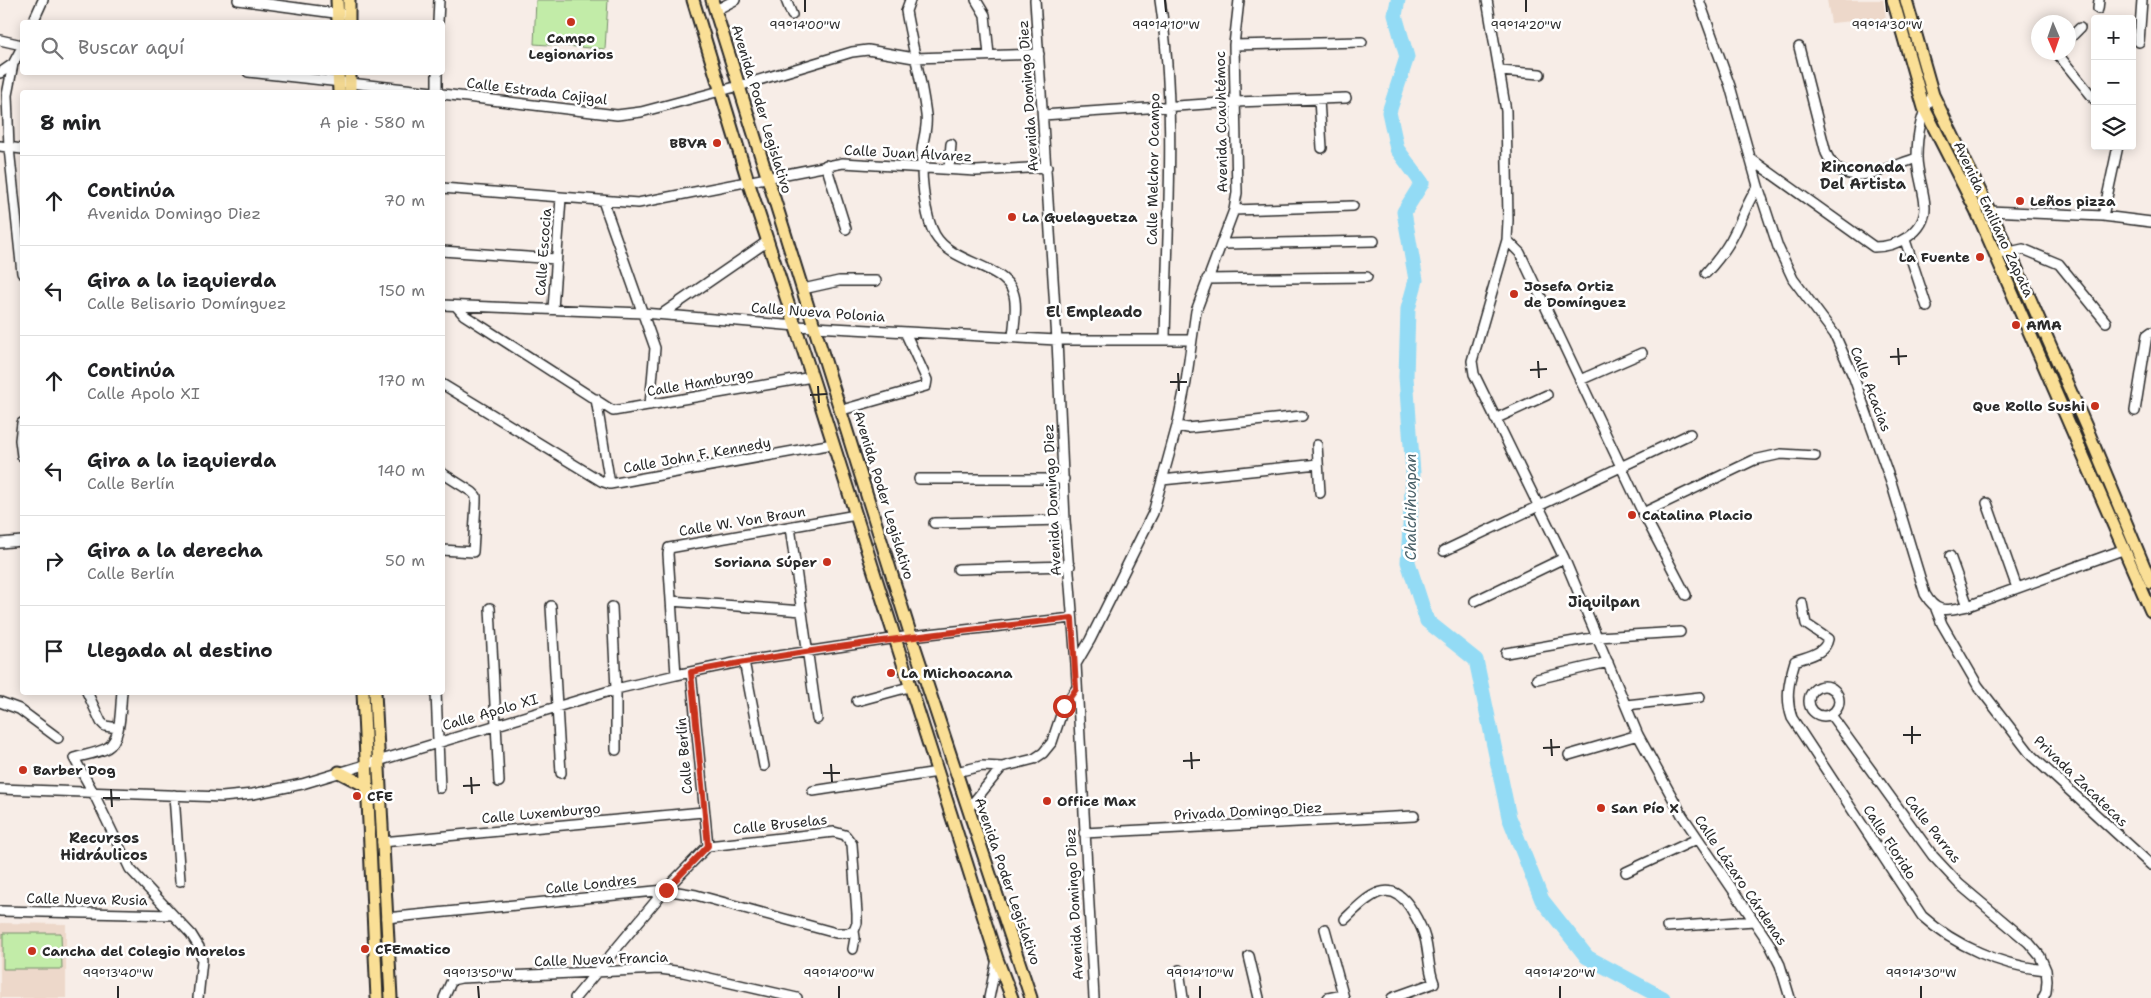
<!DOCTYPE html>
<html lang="es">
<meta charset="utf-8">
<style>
:root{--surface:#fff;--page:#f2f2f2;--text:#202124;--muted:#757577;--line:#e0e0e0}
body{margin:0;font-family:"Shantell Sans",sans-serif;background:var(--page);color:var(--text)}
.controls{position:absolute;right:15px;top:15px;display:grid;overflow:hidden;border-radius:5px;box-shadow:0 2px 12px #0003}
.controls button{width:45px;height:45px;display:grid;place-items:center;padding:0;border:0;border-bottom:1px solid var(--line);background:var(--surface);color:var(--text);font:25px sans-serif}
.compass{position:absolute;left:2031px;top:15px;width:45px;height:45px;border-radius:50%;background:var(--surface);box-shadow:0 2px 12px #0003;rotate:178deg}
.stop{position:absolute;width:15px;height:15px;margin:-11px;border:4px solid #c8321e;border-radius:50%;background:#fff}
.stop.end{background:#c8321e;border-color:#fff;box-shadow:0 1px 5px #0008}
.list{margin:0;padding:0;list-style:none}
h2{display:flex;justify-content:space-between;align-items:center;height:65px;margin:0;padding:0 20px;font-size:21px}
h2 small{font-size:16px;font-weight:400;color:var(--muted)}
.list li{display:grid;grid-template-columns:32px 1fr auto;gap:15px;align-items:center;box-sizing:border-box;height:90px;padding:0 20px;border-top:1px solid var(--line)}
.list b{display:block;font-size:19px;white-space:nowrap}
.list p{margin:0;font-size:16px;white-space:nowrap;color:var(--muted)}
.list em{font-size:16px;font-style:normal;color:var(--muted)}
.icon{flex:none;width:28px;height:28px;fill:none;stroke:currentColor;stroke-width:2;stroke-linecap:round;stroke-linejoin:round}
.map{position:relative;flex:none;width:2151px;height:998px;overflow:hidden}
.search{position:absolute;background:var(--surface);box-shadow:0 2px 12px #0003;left:20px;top:20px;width:425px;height:55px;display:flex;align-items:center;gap:12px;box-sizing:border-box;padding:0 18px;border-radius:5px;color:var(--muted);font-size:19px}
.panel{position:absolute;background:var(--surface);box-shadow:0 2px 12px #0003;left:20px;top:90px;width:425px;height:605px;border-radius:5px}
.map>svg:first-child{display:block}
.built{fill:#edd8ca}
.green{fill:#c2eca8;stroke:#768c6a}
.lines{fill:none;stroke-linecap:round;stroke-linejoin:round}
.river{stroke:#93dbf5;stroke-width:15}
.minor-casing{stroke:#2b2b2b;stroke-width:12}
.major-casing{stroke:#2b2b2b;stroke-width:15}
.minor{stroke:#fff;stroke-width:9}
.major{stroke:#fadf96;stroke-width:11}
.route{stroke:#c8321e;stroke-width:6}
.ticks{fill:none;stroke:#2b2b2b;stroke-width:2}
.poi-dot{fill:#c8321e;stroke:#fff;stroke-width:2}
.labels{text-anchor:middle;stroke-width:5;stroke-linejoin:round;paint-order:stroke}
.poi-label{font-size:14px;font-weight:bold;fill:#2b2b2b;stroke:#fff;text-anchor:start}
.street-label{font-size:14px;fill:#2b2b2b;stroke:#fff}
.neighbourhood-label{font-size:15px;font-weight:bold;fill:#2b2b2b;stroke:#fff}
.water-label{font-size:15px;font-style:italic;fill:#4a6068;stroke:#fff}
.ticks-label{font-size:12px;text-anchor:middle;fill:#2b2b2b;stroke:#fff;stroke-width:5;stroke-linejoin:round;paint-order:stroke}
</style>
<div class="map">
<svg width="2151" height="998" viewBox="0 0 2151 998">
<rect width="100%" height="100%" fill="#f7ede7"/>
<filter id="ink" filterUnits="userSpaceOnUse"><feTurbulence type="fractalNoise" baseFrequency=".02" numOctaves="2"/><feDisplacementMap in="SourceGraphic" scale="10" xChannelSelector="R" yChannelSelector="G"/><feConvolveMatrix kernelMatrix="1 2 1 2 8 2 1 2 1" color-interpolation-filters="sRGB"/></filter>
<g filter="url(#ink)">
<!-- built -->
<path class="built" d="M1827 0H1883L1886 18 1831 23Z
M0 923 66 924V998H0Z"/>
<!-- green -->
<path class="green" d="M536 0H608L605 49 534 44Z
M3 933H61L62 969H3Z"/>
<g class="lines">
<!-- river -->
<path class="river" d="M1398 0 1395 15 1407 57 1389 112 1397 149 1422 183 1404 212 1416 280 1408 309 1406 377 1413 473 1408 562 1427 621 1476 660 1509 817 1542 900 1587 957 1663 998"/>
<defs>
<path id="minor" d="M238 0 342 14
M786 0 792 15
M910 0 906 11C912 46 922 81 926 115 928 128 922 141 922 153 921 175 924 216 935 235 952 264 1002 264 1013 292 1018 305 1014 324 1013 337
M976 0 985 15 989 55
M1035 0 1057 340 1065 520 1076 664 1094 998
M1160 0C1177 112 1167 227 1165 340
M1487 0 1506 111 1508 220 1507 240 1472 361 1474 374 1564 558 1638 735 1682 815 1769 943 1780 965 1790 998
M1699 0 1730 86 1758 186 1778 247 1793 279 1835 335 1854 378 1892 485 1925 594C1937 615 1947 610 1968 606L2125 549
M2098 9 2099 0
M716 10 735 0
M33 22 43 0
M438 22 439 0
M0 40 22 45
M2068 40 2080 28
M2139 42 2142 0
M1234 45 1362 42
M22 47 13 64 7 95 9 148 22 273
M1799 47 1826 153C1844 193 1885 168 1917 158
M2056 52 2095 100
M1500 71 1540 74
M248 72 433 92
M0 73 13 64
M437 92V72
M442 94 617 115 641 112 739 86 852 52 868 50 914 58 1039 54
M1319 99 1322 148
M1043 115 1236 102 1346 98
M0 146 22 149
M1751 159 1874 247C1896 247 1926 233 1925 206 1924 190 1917 173 1917 157 1917 135 1921 113 1933 95
M826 165 846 229
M949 168 951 144
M442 188 638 203 843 163 976 171 1047 167
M603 201 655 348 650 405
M1234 210 1353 206
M1989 211 2103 216 2151 222
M2103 216 2118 146
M1507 240 1520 253 1643 513 1686 595
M1905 240 1927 307
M1223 244 1374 241
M442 251 556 259
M1996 255 2023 249 2059 264 2106 322
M1706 273C1717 261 1728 247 1735 232 1743 216 1748 201 1758 186
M1207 279 1367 277
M803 289 839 281H876
M442 305 643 313 796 326 1057 340H1192
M456 306 464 315 613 411 812 377
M553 309 561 198
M662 314 768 241
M1580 380 1642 353
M442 384 601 481 610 484 833 444
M596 399 610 484
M842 410 926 386 927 380 905 332
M2135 411 2147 335 2151 332
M1495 419 1547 395
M22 423 20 440 22 456
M1177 426 1188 428 1302 416
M1317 445 1320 493
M442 473 472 492 476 496V502L473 552 442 550
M919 479H1064
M1162 480 1318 464
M1987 503 2017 588
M1643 513 1754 460 1781 454 1815 456
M934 523 1065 520
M790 527 817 719
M0 543 22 541
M1444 551 1690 434
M1950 556 1968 606
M958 569 1070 566
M671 601 802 611
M1475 601 1564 558
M1802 603 1806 624 1828 639C1825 654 1808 656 1795 661 1789 681 1785 698 1792 718L1922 916C1955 946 2002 966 2046 970
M551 606 561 773
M612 607 616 689V750
M490 608 499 782
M1936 609 1942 624 1978 686 2032 756 2151 865
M1506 653 1598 637 1680 632
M744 661 764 766
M1076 664 1090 640 1153 513 1177 426 1186 382 1196 311 1234 210 1237 193 1234 45 1239 0
M691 672 708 846
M676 675 668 554 669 548 856 515
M1537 679 1608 662
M1809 701a15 15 0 1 1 30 0a15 15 0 1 1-30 0Z
M87 692 101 722 105 726 118 728
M122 692C120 708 122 739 107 748 98 753 84 755 74 758L93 792 130 869 191 934 199 947 202 960 198 998
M436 692 440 788
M857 701 909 687
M0 702 19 709 58 738
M1626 705 1700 697
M1831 715 1933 856 1959 884 2029 943 2040 956 2046 970 2047 980 2046 992 2043 998
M1569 755 1638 735
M956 772 982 766 1002 767 1034 759 1043 753 1052 742 1064 706 1076 689
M0 789 222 797 253 794 302 784 616 689 676 675 744 661 911 636 1072 618
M813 791 938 772
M174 795 180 881
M968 809 1002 767
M1084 833 1414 816
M382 842 703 812
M708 846 834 832 845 835 852 844 857 914V923L854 931
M1626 872 1697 839
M0 911 173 915
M386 918 665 890 696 895 836 933H848L854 931
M1345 919C1365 900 1388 874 1410 907 1416 917 1422 926 1425 938 1429 953 1428 968 1434 983L1392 998
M1667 927 1754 921
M1325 929 1344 998
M853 949 855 938 854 931
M1249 956 1259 998
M1179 970 1183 998
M444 998 452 980 461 978 660 969 683 972 797 998
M575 998 665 890 708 846
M989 998 997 959
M1328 998 1343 995"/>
<path id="major" d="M337 0 338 22
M349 0V22
M693 0 748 181 812 377 997 959 1012 998
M712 0 911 636 1031 998
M1893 0 1924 108 1976 210 2151 611
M1906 0 1933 95 2009 251 2087 429 2151 583
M338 72 339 92
M350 72V92
M363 692 377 998
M375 692 391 998
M339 772 368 787"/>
</defs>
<!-- minor casing -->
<use href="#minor" class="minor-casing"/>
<!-- major casing -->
<use href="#major" class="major-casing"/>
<!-- minor -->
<use href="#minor" class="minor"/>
<!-- major -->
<use href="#major" class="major"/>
</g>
</g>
<g class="lines" filter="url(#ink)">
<!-- route -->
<path class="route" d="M666 890 708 846 691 672C817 647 945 633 1072 618L1076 689 1064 706"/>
</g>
<!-- ticks -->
<path class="ticks" d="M805 0V12M1165 0 1166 12M1526 0V12M1886 0 1887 12M1898 348 1899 365M1890 357 1907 356M1538 361 1539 378M1530 370 1547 369M1178 373 1179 391M1170 382H1187M818 386 819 403M810 395 827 394M1912 726V744M1903 735H1921M1551 739 1552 756M1543 748 1560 747M1191 752 1192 769M1183 761 1200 760M831 764 832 782M823 773H840M471 777 472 794M463 786 480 785M111 789 112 807M103 798H120M118 986V998M478 986 479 998M839 986V998M1200 986V998M1560 986V998M1921 986V998"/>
<!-- markers -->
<g class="poi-dot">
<circle cx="571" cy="22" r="5"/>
<circle cx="717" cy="143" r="5"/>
<circle cx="2020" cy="201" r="5"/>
<circle cx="1012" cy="217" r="5"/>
<circle cx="1980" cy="257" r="5"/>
<circle cx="1514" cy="294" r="5"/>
<circle cx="2016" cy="325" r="5"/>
<circle cx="2095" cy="406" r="5"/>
<circle cx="1632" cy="515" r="5"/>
<circle cx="827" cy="562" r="5"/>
<circle cx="891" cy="673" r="5"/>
<circle cx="23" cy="770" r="5"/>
<circle cx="357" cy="796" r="5"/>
<circle cx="1047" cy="801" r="5"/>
<circle cx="1601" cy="808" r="5"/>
<circle cx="365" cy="949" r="5"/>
<circle cx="32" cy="951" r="5"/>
</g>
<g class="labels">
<!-- poi labels -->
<g class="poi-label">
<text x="571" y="43" text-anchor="middle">Campo<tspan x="571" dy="16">Legionarios</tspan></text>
<text x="707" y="148" text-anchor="end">BBVA</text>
<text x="2030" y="206">Leños pizza</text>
<text x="1022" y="222">La Guelaguetza</text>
<text x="1970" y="262" text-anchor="end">La Fuente</text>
<text x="1524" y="291">Josefa Ortiz<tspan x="1524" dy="16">de Domínguez</tspan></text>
<text x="2026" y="330">AMA</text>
<text x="2085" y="411" text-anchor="end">Que Rollo Sushi</text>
<text x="1642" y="520">Catalina Placio</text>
<text x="817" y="567" text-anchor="end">Soriana Súper</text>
<text x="901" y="678">La Michoacana</text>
<text x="33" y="775">Barber Dog</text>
<text x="367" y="801">CFE</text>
<text x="1057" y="806">Office Max</text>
<text x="1611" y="813">San Pío X</text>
<text x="375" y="954">CFEmatico</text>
<text x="42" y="956">Cancha del Colegio Morelos</text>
</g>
<!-- street labels -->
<g class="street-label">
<text transform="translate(537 91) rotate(7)" y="5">Calle Estrada Cajigal</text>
<text transform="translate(1028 96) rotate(-94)" y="5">Avenida Domingo Diez</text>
<text transform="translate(762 109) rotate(73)" y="5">Avenida Poder Legislativo</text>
<text transform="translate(1221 122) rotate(-91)" y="5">Avenida Cuauhtémoc</text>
<text transform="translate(908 153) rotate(3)" y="5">Calle Juan Álvarez</text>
<text transform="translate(1153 169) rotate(-89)" y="5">Calle Melchor Ocampo</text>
<text transform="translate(1994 219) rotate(65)" y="5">Avenida Emiliano Zapata</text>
<text transform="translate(543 252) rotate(-86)" y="5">Calle Escocia</text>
<text transform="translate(818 312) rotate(4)" y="5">Calle Nueva Polonia</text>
<text transform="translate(700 382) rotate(-10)" y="5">Calle Hamburgo</text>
<text transform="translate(1871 389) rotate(69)" y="5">Calle Acacias</text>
<text transform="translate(697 455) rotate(-10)" y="5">Calle John F. Kennedy</text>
<text transform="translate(884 495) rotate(73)" y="5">Avenida Poder Legislativo</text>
<text transform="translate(1052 500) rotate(-93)" y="5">Avenida Domingo Diez</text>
<text transform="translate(742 521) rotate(-9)" y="5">Calle W. Von Braun</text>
<text transform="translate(490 712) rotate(-16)" y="5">Calle Apolo XI</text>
<text transform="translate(684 756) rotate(-95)" y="5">Calle Berlín</text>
<text transform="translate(2081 781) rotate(44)" y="5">Privada Zacatecas</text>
<text transform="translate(1248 811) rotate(-3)" y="5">Privada Domingo Diez</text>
<text transform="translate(541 813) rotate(-5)" y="5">Calle Luxemburgo</text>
<text transform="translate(780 824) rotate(-6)" y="5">Calle Bruselas</text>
<text transform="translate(1933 829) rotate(52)" y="5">Calle Parras</text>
<text transform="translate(1890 842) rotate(57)" y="5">Calle Florido</text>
<text transform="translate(1741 880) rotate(56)" y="5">Calle Lázaro Cárdenas</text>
<text transform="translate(1008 881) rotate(71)" y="5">Avenida Poder Legislativo</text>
<text transform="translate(591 884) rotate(-6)" y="5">Calle Londres</text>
<text transform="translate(87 899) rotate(1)" y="5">Calle Nueva Rusia</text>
<text transform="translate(1074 904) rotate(-93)" y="5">Avenida Domingo Diez</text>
<text transform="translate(601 959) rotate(-2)" y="5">Calle Nueva Francia</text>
</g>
<!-- neighbourhood labels -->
<g class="neighbourhood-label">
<text x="1863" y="172">Rinconada<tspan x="1863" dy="17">Del Artista</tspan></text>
<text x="1094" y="317">El Empleado</text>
<text x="1604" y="607">Jiquilpan</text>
<text x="104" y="843">Recursos<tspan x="104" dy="17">Hidráulicos</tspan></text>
</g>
<!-- water labels -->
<g class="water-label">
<text transform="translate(1411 507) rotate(-90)" y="5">Chalchihuapan</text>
</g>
</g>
<g class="ticks-label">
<text x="805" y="29">99°14'00"W</text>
<text x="1166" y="29">99°14'10"W</text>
<text x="1526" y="29">99°14'20"W</text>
<text x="1887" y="29">99°14'30"W</text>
<text x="118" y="977">99°13'40"W</text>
<text x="478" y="977">99°13'50"W</text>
<text x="839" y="977">99°14'00"W</text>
<text x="1200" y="977">99°14'10"W</text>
<text x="1560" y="977">99°14'20"W</text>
<text x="1921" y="977">99°14'30"W</text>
</g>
</svg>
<div class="controls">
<button>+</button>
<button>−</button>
<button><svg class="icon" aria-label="layers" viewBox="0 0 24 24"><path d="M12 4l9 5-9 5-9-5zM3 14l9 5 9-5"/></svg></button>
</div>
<svg class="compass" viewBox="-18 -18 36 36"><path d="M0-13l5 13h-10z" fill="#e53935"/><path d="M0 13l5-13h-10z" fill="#757577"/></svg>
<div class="stop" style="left:1064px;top:706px"></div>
<div class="stop end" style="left:666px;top:890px"></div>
<div class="search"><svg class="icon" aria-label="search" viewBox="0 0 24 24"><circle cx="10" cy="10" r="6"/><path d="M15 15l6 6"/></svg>Buscar aquí</div>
<section class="panel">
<h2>8 min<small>A pie · 580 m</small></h2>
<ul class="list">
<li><svg class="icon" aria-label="ahead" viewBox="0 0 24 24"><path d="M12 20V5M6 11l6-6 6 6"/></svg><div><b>Continúa</b><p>Avenida Domingo Diez</p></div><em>70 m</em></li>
<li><svg class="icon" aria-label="left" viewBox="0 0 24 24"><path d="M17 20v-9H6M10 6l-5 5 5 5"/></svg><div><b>Gira a la izquierda</b><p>Calle Belisario Domínguez</p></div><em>150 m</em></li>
<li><svg class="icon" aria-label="ahead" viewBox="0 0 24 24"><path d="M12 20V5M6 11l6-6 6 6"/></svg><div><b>Continúa</b><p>Calle Apolo XI</p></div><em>170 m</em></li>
<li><svg class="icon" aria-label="left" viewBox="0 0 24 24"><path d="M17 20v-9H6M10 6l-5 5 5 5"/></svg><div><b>Gira a la izquierda</b><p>Calle Berlín</p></div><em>140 m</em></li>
<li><svg class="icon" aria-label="right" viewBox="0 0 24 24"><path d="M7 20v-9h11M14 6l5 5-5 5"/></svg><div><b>Gira a la derecha</b><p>Calle Berlín</p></div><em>50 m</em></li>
<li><svg class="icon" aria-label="arrive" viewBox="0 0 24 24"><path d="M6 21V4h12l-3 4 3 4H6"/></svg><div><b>Llegada al destino</b></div></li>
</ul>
</section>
</div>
